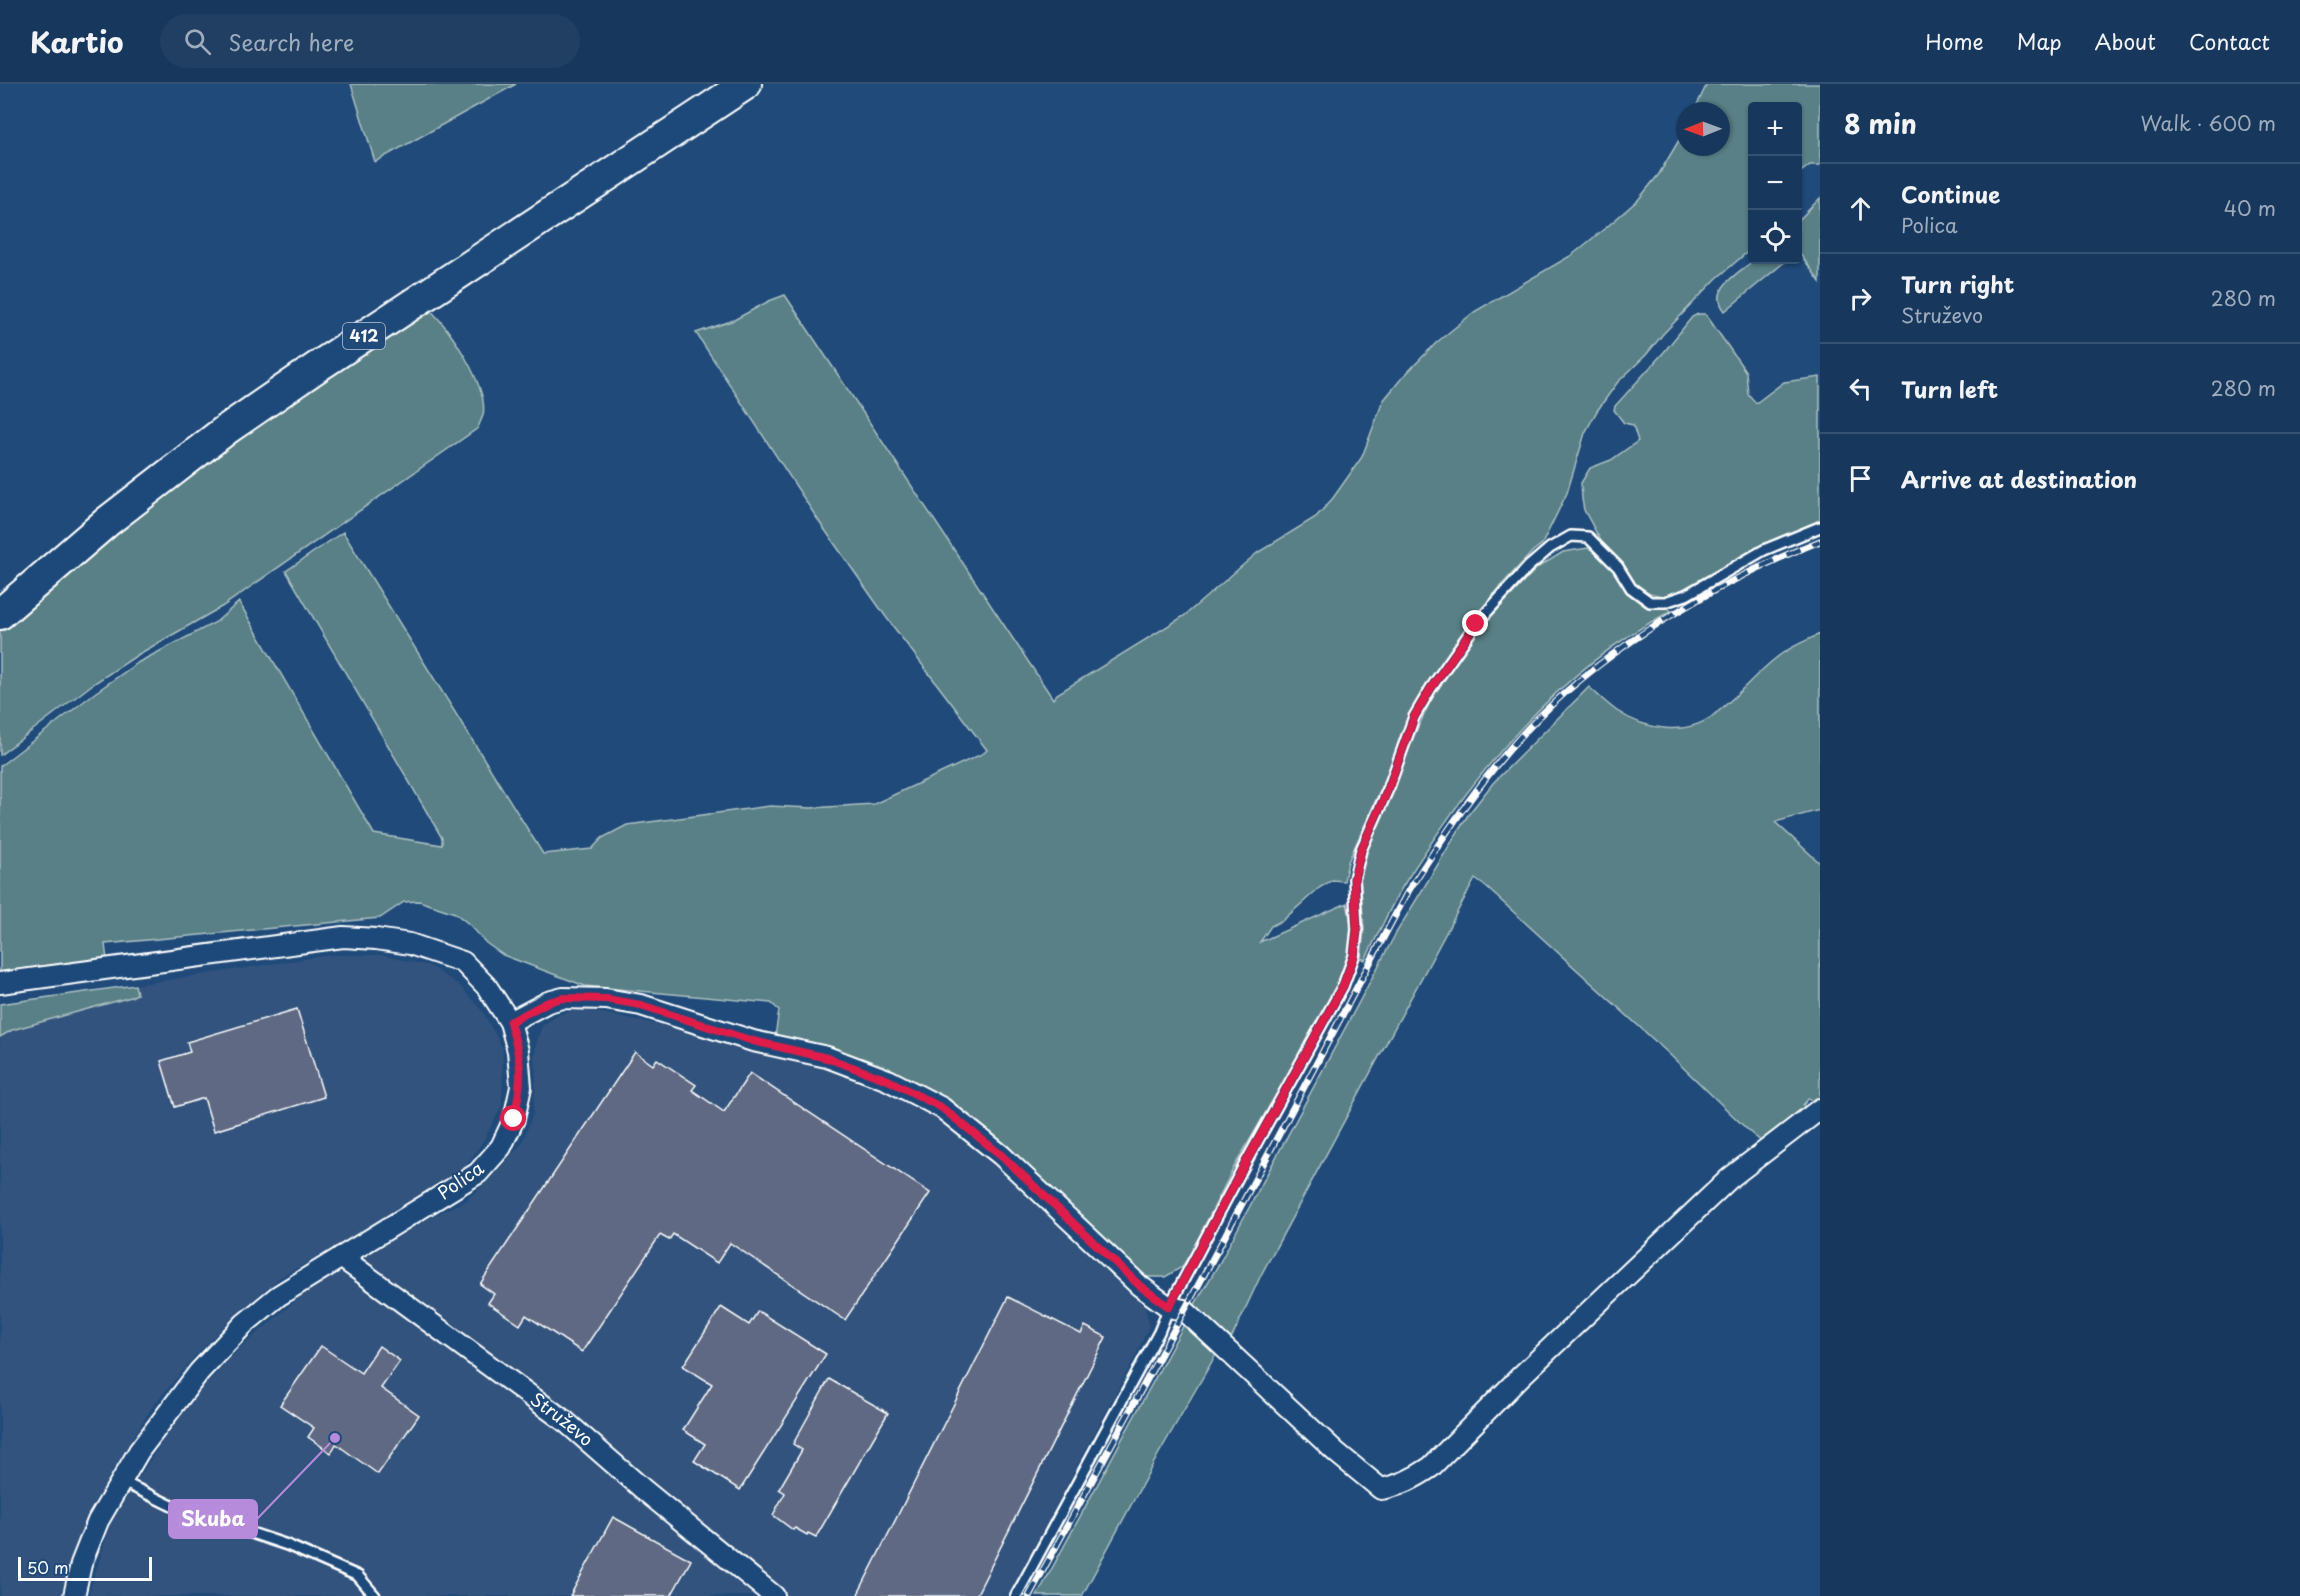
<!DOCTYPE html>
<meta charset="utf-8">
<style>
:root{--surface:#17385c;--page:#203f62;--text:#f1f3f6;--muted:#9eacbb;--line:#365272}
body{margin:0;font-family:"Playpen Sans",sans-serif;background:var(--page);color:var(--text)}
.controls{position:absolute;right:18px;top:18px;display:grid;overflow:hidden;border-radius:6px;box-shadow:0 2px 4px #0004}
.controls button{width:54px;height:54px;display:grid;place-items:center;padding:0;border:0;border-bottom:2px solid var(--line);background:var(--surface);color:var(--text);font:30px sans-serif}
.compass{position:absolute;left:1676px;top:18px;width:54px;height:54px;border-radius:50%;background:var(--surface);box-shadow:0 2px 4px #0004;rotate:269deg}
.scale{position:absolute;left:18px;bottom:15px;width:134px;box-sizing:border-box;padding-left:6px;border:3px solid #fff;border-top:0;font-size:16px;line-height:21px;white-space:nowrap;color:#fff;-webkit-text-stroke:4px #1f4a7a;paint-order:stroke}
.stop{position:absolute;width:18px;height:18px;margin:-14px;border:4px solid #e11d48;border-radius:50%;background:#fff}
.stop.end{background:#e11d48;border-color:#fff;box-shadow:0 2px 6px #0008}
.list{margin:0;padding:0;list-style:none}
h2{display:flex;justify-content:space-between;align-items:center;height:78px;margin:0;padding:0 24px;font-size:26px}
h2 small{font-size:20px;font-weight:400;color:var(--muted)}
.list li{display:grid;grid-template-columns:39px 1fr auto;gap:18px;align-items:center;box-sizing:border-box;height:90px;padding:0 24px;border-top:2px solid var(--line)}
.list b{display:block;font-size:22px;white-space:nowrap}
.list p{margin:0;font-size:20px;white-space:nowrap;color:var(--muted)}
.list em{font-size:20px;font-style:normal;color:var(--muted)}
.icon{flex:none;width:33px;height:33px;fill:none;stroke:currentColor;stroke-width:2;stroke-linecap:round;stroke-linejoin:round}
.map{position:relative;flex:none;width:1820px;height:1512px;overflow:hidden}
header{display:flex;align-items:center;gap:36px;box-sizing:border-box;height:84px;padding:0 30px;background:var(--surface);border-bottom:2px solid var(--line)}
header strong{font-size:28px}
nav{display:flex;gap:33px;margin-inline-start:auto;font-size:21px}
.search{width:420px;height:54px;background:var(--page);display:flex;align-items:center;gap:15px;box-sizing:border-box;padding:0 21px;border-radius:33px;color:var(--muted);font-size:22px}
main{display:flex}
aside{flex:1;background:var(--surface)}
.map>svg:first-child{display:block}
.built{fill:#32537d}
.green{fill:#598086;stroke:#acc0c2;stroke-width:1.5}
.building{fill:#606983;stroke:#fff;stroke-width:1.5}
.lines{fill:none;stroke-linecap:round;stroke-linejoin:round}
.service-casing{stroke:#fff;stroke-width:14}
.minor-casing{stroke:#fff;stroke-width:24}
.primary-casing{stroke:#fff;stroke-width:34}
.service{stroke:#1f4a7a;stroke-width:9}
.minor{stroke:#1f4a7a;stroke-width:20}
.primary{stroke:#1f4a7a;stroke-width:30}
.rail-casing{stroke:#fff;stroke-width:7}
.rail{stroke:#1f4a7a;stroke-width:4.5;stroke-dasharray:14;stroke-linecap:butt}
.route{stroke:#e11d48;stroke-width:8}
.labels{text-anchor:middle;stroke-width:4.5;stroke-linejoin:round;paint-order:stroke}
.shield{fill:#1f4a7a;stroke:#bcc9d7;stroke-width:1.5}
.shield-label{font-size:16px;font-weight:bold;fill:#fff}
.street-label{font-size:18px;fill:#fff;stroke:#1f4a7a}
.leader{fill:none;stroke:#b68bdc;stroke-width:2}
.callout-dot{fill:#b68bdc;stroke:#1f4a7a;stroke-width:2}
.callout{fill:#b68bdc;stroke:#b68bdc;stroke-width:2}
.callout-label{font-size:20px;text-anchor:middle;font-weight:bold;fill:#fff}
</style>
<header>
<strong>Kartio</strong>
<div class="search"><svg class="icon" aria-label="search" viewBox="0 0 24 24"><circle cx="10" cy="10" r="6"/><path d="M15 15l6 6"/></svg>Search here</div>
<nav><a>Home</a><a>Map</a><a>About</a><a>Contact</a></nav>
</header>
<main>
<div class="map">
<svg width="1820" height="1512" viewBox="0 0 1820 1512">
<rect width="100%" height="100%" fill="#1f4a7a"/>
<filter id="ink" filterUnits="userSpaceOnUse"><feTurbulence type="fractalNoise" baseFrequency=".0167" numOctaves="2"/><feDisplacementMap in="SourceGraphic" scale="12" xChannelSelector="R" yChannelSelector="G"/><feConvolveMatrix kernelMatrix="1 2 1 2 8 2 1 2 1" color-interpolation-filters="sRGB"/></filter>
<g filter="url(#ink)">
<!-- built -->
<path class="built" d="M330 871H381L430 882 459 901 483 928 503 965 502 1021 485 1054 466 1082 422 1113 281 1193 235 1231 194 1273 151 1325 112 1387 87 1434 65 1495 63 1512H0V953L12 946 137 910 135 901Z
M581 925 686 946 823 983 874 999 952 1040 1145 1221 1149 1242 1135 1273 1008 1512H88L111 1438 163 1356 199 1307 240 1264 302 1211 431 1133 465 1117 487 1098 522 1059 533 1029 536 994 534 974 536 960 542 942 557 931Z"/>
<!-- green -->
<path class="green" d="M351 0H516L375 78Z
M1707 0H1820V81H1810L1798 90V22H1752V164L1716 195 1663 250 1646 271 1617 299 1597 327 1585 349 1567 409 1542 460 1533 467 1495 508 1450 566 1414 621 1401 650 1389 687 1348 778 1344 797 1332 796 1319 804 1283 836 1271 842 1260 858 1347 819 1351 839 1349 871 1340 896 1318 939 1234 1083 1192 1167 1182 1183 1165 1193H1144L951 1023 775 953 779 926 771 919 585 902 503 871 486 859 470 841 455 829 419 817 404 818 380 834 105 860 107 876 0 889V682L96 608 139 578 216 538 239 518 374 750 442 761V754L286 487 343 448 543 770 592 765 602 754 627 741 770 722 811 724 874 720 984 669 987 666 886 533 820 439 696 249 734 236 769 217 785 211 1053 615 1057 610 1184 532 1257 469 1316 433 1333 414 1362 373 1383 317 1401 295 1436 259 1474 228 1572 171 1609 141 1638 116 1659 90 1685 46V63H1721V27H1694Z
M1820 114V198L1798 167V137Z
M1754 176H1787L1725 227C1707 205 1739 189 1754 176Z
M429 225C449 242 489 304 483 331 482 335 479 340 478 344L223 522 139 570 93 600 0 671V547L114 448 271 329Z
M1698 230H1705L1709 235 1746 288 1748 310 1756 319 1784 298 1820 293V436L1759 462 1678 508 1662 512 1650 509 1637 502 1601 457 1584 426 1582 415 1581 399 1590 384 1611 376 1638 357 1633 341 1624 339 1614 326 1615 322 1664 268 1692 233Z
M1588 464C1622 479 1624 527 1668 523L1671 527C1555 587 1471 694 1403 802 1389 825 1378 851 1365 876L1361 874 1364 845 1360 794 1364 775 1370 756 1393 706 1410 660 1434 610 1483 541 1537 484 1563 468Z
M1820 550V726L1775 738 1820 779V1018L1817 1021 1809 1014 1803 1021 1809 1028 1765 1060 1753 1051 1667 968 1485 802 1475 795 1261 1191 1232 1253 1227 1259 1192 1225 1220 1178 1396 849 1468 731 1493 699 1589 603C1598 611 1607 620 1617 627 1645 646 1687 653 1715 630 1737 613 1754 591 1776 574 1789 563 1805 557 1820 550Z
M135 901 137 910 131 913 12 946 0 953V920Z
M1186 1237 1218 1267 1158 1371 1082 1512H1037Z"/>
<!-- building -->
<path class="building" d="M297 925 324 1013 214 1047 204 1014 175 1023 161 977 190 968 187 958Z
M635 968 653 981 657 975 696 1001 692 1006 724 1028 750 989 930 1109 845 1236 730 1159 717 1179 673 1150 669 1156 660 1151 582 1268 526 1231 520 1241 488 1219 494 1210 480 1200Z
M1008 1213 1081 1250 1085 1242 1106 1253 976 1512H857Z
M721 1223 749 1241 758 1227 826 1270 740 1406 694 1377 705 1360 683 1346 712 1300 683 1282Z
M321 1262 361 1289 379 1262 400 1277 381 1304 419 1331 378 1390 336 1360 331 1369 308 1353 314 1344 280 1321Z
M829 1295 888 1329 816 1453 808 1449 807 1451 795 1444 793 1446 773 1431 785 1409 779 1405 802 1366 793 1360Z
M613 1433 691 1476 671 1512H570Z"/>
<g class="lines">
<defs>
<path id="service" d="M121 1397 174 1423 287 1461 358 1492 375 1512
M1016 1512 1159 1248 1169 1223 1246 1078 1343 902 1354 872 1357 846 1354 795 1361 766 1389 703 1414 633 1431 604 1476 540 1528 483 1550 464 1571 452 1588 453 1618 483 1631 504 1650 518H1665L1686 511 1764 466 1820 443"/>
<g id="minor">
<path d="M0 899 343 853 376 855 410 860 463 878 487 903 510 938 518 967 521 1003 514 1035 501 1063 478 1089 278 1212 244 1240 199 1288 139 1367 98 1437 81 1480 74 1512"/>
<path d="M510 938 548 918 563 914 606 915 641 921 753 957 827 973 888 996 942 1024 1001 1071 1140 1202 1169 1223 1184 1226 1337 1369 1381 1405C1400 1402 1415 1394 1431 1383L1521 1292 1730 1094 1820 1025"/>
<path id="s1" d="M341 1173 566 1338 644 1406 774 1512"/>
</g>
<path id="primary" d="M0 530 108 437 227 345 317 283 746 0"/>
</defs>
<!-- service casing -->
<use href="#service" class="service-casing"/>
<!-- minor casing -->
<use href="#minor" class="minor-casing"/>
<!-- primary casing -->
<use href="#primary" class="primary-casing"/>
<!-- service -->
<use href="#service" class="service"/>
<!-- minor -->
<use href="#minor" class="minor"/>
<!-- primary -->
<use href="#primary" class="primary"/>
<defs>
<path id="rail" d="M1029 1512 1218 1165 1407 809C1446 748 1487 686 1537 635 1613 559 1721 496 1820 457"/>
</defs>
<!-- rail casing -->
<use href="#rail" class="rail-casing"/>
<!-- rail -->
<use href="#rail" class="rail"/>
</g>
</g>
<g class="lines" filter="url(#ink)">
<!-- route -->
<path class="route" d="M514 1035C523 994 522 977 510 938L548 918 563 914 606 915 641 921 753 957 827 974 888 996 942 1024 1001 1071 1140 1202 1169 1223 1246 1078 1343 902 1354 872 1357 846 1354 795 1361 766 1389 703 1414 633 1431 604 1476 540"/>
</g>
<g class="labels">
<!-- shield labels -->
<rect class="shield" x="343" y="239" width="42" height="26" rx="4.5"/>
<g class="shield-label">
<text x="364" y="258">412</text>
</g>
<!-- street labels -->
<g class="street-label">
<text transform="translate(461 1097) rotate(-35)" y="6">Polica</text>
<text dy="6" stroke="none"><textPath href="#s1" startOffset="274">Struževo</textPath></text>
</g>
</g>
<!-- callouts -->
<path class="leader" d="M335 1354L257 1435"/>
<circle class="callout-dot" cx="335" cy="1354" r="6"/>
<rect class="callout" x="169" y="1416" width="88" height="38" rx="6"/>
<g class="callout-label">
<text x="213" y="1442">Skuba</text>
</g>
</svg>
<div class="controls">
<button>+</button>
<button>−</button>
<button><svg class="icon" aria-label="locate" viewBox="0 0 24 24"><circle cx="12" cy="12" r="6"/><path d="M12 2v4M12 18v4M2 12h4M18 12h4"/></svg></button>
</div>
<svg class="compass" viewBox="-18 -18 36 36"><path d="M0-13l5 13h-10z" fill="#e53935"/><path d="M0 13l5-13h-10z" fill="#9eacbb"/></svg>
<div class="scale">50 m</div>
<div class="stop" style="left:514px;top:1035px"></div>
<div class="stop end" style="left:1476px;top:540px"></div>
</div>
<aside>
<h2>8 min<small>Walk · 600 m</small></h2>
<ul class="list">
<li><svg class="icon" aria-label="ahead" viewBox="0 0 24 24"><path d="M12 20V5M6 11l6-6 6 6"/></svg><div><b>Continue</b><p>Polica</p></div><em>40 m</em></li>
<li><svg class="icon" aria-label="right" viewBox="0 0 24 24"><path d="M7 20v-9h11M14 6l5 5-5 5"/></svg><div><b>Turn right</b><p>Struževo</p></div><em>280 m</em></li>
<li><svg class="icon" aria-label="left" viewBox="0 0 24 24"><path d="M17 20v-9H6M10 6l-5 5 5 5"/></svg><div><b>Turn left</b></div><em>280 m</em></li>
<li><svg class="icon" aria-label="arrive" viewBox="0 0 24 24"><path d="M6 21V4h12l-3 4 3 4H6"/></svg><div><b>Arrive at destination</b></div></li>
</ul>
</aside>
</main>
